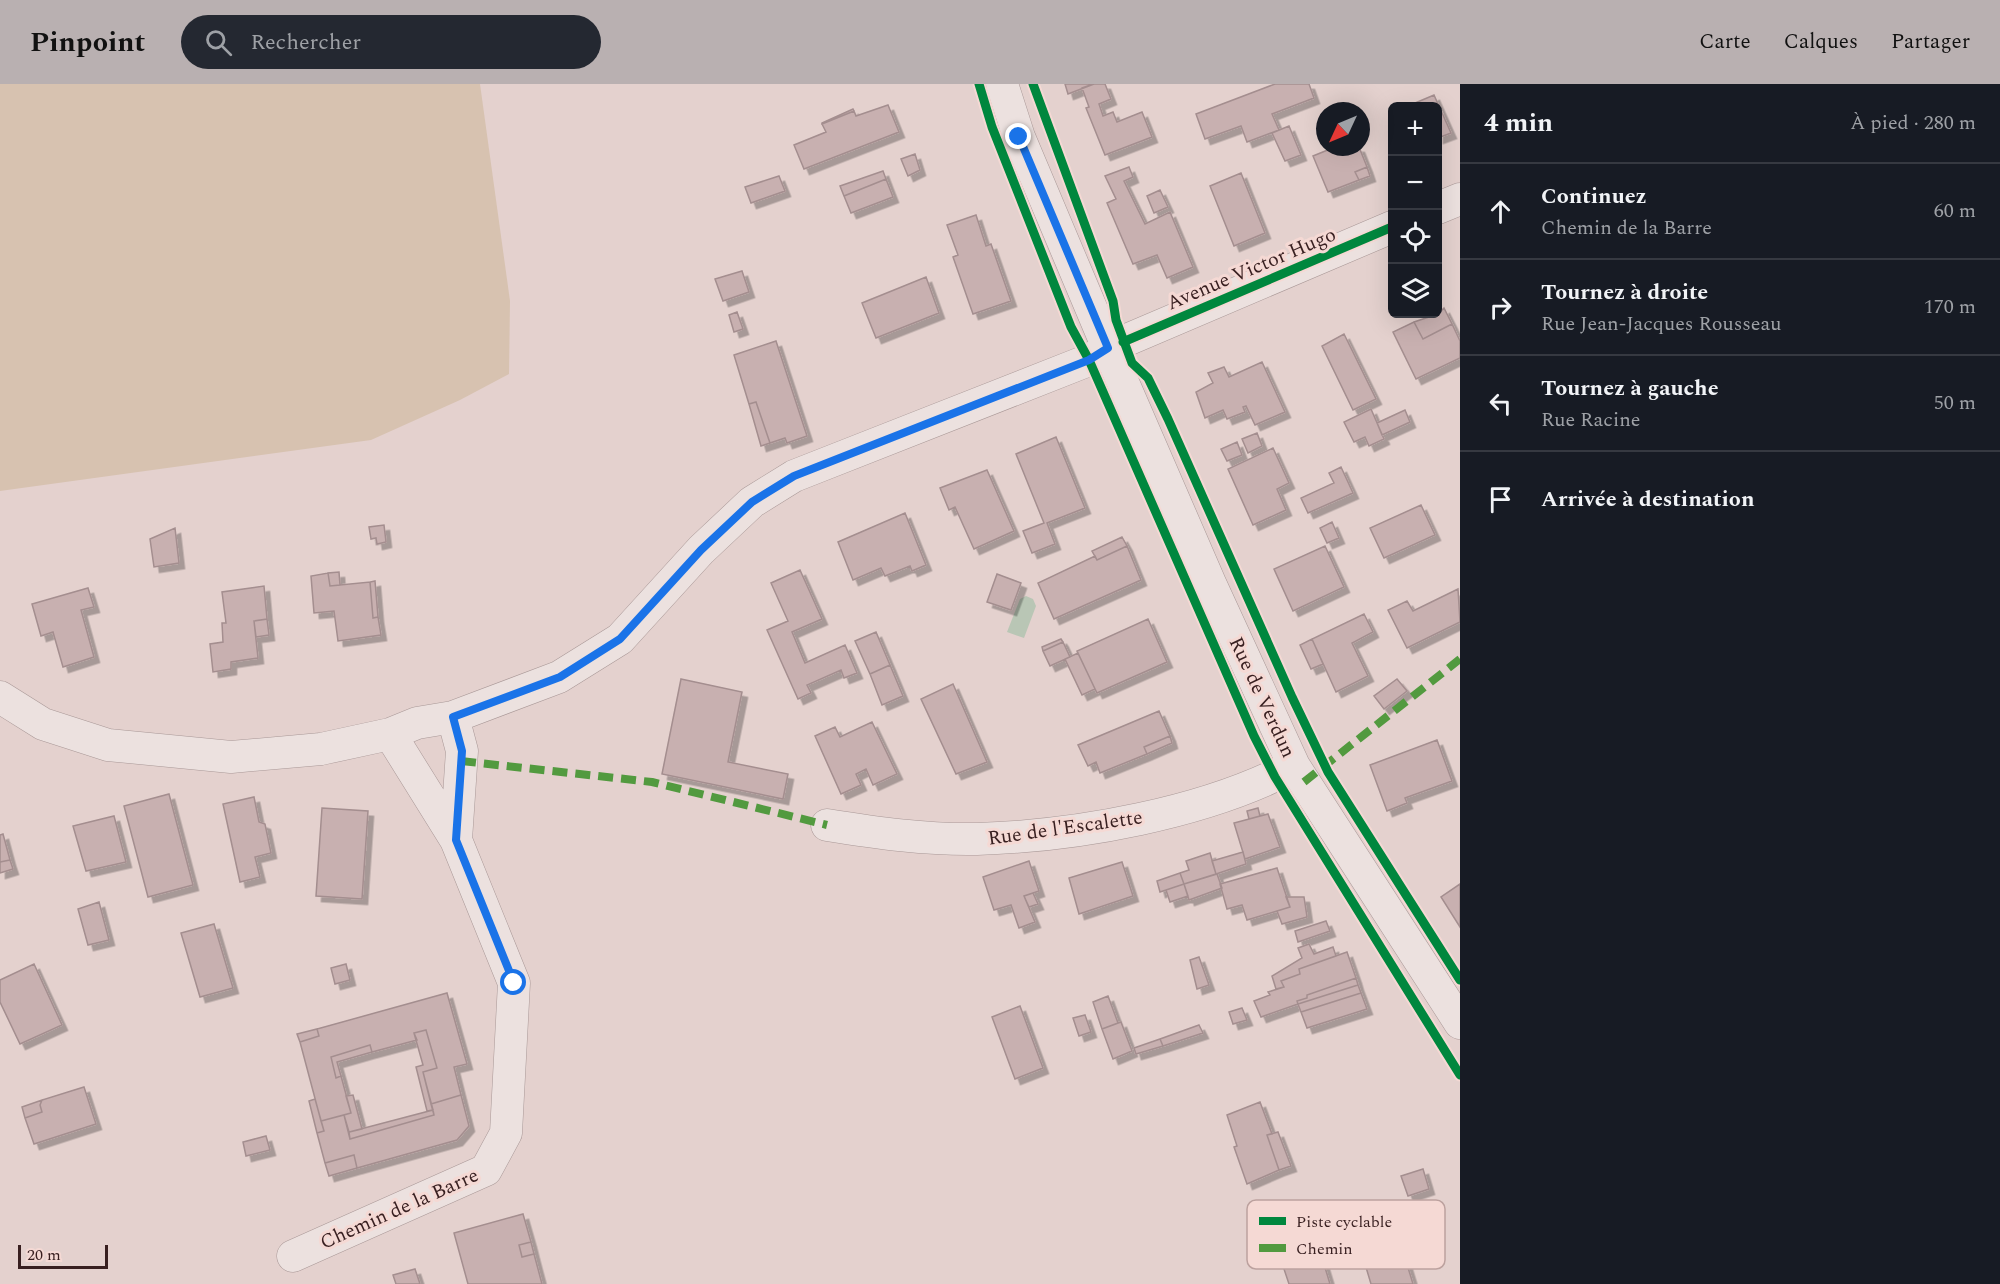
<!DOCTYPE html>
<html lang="fr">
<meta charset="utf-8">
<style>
:root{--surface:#171b24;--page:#242831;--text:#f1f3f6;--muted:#9ea1a6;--line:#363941;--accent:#b9b0b1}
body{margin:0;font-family:Spectral,serif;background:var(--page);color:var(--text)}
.controls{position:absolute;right:18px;top:18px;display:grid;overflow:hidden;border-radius:9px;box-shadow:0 6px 24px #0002}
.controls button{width:54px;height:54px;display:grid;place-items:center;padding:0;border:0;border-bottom:2px solid var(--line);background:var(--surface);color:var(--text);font:30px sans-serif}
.compass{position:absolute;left:1316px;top:18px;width:54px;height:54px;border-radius:50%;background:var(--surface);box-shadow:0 6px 24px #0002;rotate:226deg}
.scale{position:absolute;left:18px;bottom:15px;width:90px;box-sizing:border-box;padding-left:6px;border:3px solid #381f20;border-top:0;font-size:16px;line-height:21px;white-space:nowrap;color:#381f20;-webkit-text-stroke:4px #f5d9d4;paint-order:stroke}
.stop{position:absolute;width:18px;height:18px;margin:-14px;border:4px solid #1a73e8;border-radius:50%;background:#fff}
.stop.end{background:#1a73e8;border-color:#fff;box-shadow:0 2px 6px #0008}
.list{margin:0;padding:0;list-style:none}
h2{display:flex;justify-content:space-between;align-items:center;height:78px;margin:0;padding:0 24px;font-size:26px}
h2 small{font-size:20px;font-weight:400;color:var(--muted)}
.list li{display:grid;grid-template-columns:39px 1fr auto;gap:18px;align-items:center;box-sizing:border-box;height:96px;padding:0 24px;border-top:2px solid var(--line)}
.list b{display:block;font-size:22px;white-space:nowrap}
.list p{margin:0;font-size:20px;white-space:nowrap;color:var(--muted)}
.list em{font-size:20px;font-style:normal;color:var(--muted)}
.icon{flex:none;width:33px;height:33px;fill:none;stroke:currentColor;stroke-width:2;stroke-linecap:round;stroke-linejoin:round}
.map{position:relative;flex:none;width:1460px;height:1200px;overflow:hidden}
header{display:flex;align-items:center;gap:36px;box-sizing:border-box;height:84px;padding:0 30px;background:var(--accent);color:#111}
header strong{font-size:28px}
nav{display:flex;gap:33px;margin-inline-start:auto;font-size:21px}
.search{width:420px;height:54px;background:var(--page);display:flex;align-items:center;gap:15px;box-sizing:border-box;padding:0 21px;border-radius:33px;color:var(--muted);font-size:22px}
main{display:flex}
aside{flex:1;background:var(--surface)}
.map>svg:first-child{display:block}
.green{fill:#d7c2b0}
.water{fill:#b9c6b5}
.building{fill:#c8b0b0;stroke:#a48e8f;stroke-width:1.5;filter:url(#shadow)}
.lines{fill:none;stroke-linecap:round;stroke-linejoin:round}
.minor-casing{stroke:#a99897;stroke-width:33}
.minor{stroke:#ece1df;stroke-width:32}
.quiet{stroke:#529a3f;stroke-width:8;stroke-dasharray:15 8;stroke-linecap:butt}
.cycleway-casing{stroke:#f5d9d4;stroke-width:13}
.cycleway{stroke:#00873e;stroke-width:9}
.route{stroke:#1a73e8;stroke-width:8}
.labels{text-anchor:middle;stroke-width:6;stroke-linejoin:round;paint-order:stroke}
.street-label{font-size:20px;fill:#381f20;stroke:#f5d9d4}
.key{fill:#f5d9d4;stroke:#bca19e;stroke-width:1.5}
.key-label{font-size:16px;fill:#381f20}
</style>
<header>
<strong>Pinpoint</strong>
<div class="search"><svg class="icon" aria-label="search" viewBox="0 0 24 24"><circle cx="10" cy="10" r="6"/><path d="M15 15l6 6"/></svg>Rechercher</div>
<nav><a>Carte</a><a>Calques</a><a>Partager</a></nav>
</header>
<main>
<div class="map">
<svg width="1460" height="1200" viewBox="0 0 1460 1200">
<defs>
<filter id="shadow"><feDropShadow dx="5.5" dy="5.5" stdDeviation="0" flood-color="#0004"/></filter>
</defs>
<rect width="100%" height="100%" fill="#e4d1ce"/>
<!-- green -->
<path class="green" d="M0 0H480L510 217 509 290 460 316 371 356 0 407Z"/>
<!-- water -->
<path class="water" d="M1026 512 1033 515 1036 522 1024 554 1007 548 1020 515Z"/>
<!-- building -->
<path class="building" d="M1065 0H1094L1068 10Z
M1093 0H1105L1111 15 1099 20 1103 32 1113 28 1117 38 1142 28 1152 53 1105 71 1086 24 1089 23 1082 4Z
M1275 0H1309L1314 14 1272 30 1279 46 1247 58 1241 42 1205 55 1196 30Z
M1434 11 1451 49 1438 54V22H1408Z
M888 21 899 48 804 85 794 61 826 48 822 40 854 27 856 32Z
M853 25 854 27 822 40V39Z
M1289 42 1301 71 1285 77 1272 49Z
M1335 63H1359L1367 83 1355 88 1359 96 1328 108 1313 72Z
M915 70 920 86 908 92 901 75Z
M1129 83 1133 93 1124 97 1145 140 1170 128 1193 183 1167 194 1157 171 1133 180 1107 119 1116 115 1105 92Z
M1367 83 1370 92 1359 96 1355 88Z
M883 87 886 95 844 112 840 102Z
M1241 89 1265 149 1234 162 1210 102Z
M779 92 785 107 751 119 745 103Z
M886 95 893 113 851 129 844 112Z
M1160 106 1168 123 1154 129 1147 112Z
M976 131 986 162 991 160 1011 217 973 230 953 173 958 171 947 141Z
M742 187 749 208 723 217 715 195Z
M926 193 939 229 876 254 862 219Z
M1444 224 1452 240 1423 255 1414 238 1438 230Z
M737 228 743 245 734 248 729 231Z
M1414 238 1423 255 1452 240 1460 257V274L1416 295 1393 248Z
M1344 250 1376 315 1353 326 1322 262Z
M776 257 807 352 787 359 785 354 770 359 756 318 749 320 734 271Z
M1262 278 1285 328 1255 341 1246 322 1243 323 1245 328 1227 335 1223 326 1205 334 1196 308 1213 299 1208 289 1224 283 1229 293Z
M756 318 770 359 761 362 749 320Z
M1371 325 1384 355 1369 362 1365 353 1354 358 1344 338Z
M1405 326 1410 338 1382 351 1377 339Z
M1257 349 1262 362 1248 369 1242 355Z
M1056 353 1085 424 1047 439 1055 460 1032 469 1023 447 1044 439 1016 370Z
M1237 358 1242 371 1227 377 1221 365Z
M1273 364 1289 399 1277 405 1286 426 1253 441 1228 385Z
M1341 383 1353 409 1308 429 1301 414 1334 399 1329 389Z
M987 386 1014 447 974 465 955 423 949 426 940 404Z
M1421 421 1435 451 1384 474 1370 444Z
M905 429 926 481 912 487 910 482 885 492 881 484 853 496 838 458Z
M1332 438 1339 454 1327 459 1320 444Z
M384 441 386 458 377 460 376 454 371 455 369 443Z
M175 444 179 479 154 483 150 455Z
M1122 453 1127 462 1097 476 1092 467Z
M1127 462 1141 496 1054 535 1038 499 1095 472 1097 476Z
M1325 462 1344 503 1293 527 1274 485Z
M800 486 822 535 792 548 805 579 845 561 857 589 844 594 841 586 807 601 811 609 798 615 767 546 788 537 771 499Z
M339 488 340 501 330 502 328 489Z
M328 489 330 502 370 498 373 534 378 533 381 551 338 557 334 527 314 529 311 492Z
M997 490 1021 499 1011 526 987 518Z
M375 497 378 533 373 534 370 498Z
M264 502 267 535 254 537 258 574 231 578V585L213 588 210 560 223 558 222 539H226L222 508Z
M88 504 94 523 81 526 94 573 63 583 53 548 41 552 32 520Z
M1458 505 1460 538 1407 564 1388 526 1407 517 1413 527Z
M1364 530 1373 548 1352 559 1368 592 1336 608 1312 555Z
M267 535 269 551 256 553 254 537Z
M1148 535 1167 578 1097 609 1077 567Z
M876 548 890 581 870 590 855 557Z
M1061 555 1063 558 1043 567 1042 563Z
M1312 555 1323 580 1311 585 1300 561Z
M1063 558 1070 573 1050 582 1043 567Z
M1078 569 1095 605 1082 611 1065 575Z
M890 581 903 612 882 621 870 590Z
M681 595 742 608 728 678 788 690 783 715 662 690Z
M1397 595 1407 607 1384 625 1374 612Z
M953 600 987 678 956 690 921 615Z
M1159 627 1170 652 1144 663 1147 670 1100 689 1096 678 1088 682 1078 661Z
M872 638 897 690 873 701 866 685 856 690 861 701 841 710 815 652 835 643 840 653Z
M1170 652 1172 659 1147 670 1144 663Z
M1437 656 1452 697 1405 714 1407 719 1387 727 1370 681Z
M169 710 193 801 148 813 124 722Z
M254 713 259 738 265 740 271 769 255 773 260 793 240 798 223 720Z
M322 724 368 727 362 815 316 812Z
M1258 724 1260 732 1249 735 1247 727Z
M1268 730 1280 763 1245 775 1234 739Z
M114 732 126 778 86 787 73 742Z
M3 750 10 776 0 778V751Z
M1243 768 1246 780 1216 790 1212 777Z
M1210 769 1216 790 1184 800 1180 789 1189 786 1186 777Z
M10 776 13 785 0 789V778Z
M1029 777 1039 807 1024 812 1035 838 1019 844 1011 821 994 826 983 793Z
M1122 778 1133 812 1079 830 1069 794Z
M1277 784 1290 823 1247 836 1242 821 1227 825 1220 800Z
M1180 789 1184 800 1160 808 1157 797Z
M1217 790 1222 804 1189 816 1184 800Z
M1184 800 1188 812 1170 818 1166 806Z
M1460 800V843L1441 813Z
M1033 809 1038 820 1029 823 1024 812Z
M1286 813H1304L1307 833 1282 840 1277 827 1290 823Z
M99 818 109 856 88 861 78 825Z
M1326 837 1330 847 1298 858 1295 847Z
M214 840 233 904 200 913 181 849Z
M1309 860 1314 870 1333 863 1336 872 1299 885 1300 890 1281 897 1284 903 1276 905 1272 892 1302 874 1298 864Z
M1347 868 1356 894 1307 911V914L1297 917 1298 920 1261 933 1254 917 1270 911 1268 908 1284 903 1281 897 1300 890 1299 885Z
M1199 873 1209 901 1197 905 1190 876Z
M34 880 62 941 20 960 0 918V896Z
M346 880 350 896 335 900 331 884Z
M1356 894 1358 901 1298 920 1297 917 1307 914V911Z
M1358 901 1361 909 1301 928 1298 920Z
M447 909 467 980 454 983 461 1011 431 1020 423 988 437 984 426 946 414 949 417 956 372 968 370 961 331 973 336 994 341 992 351 1029 321 1037 300 958 319 952 317 945Z
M1361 909 1367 925 1307 944 1301 928Z
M1108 912 1118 939 1102 945 1093 918Z
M1020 922 1043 984 1015 995 992 933Z
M1242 924 1247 936 1233 940 1229 928Z
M1085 931 1091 948 1079 952 1073 934Z
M1121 938 1132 967 1113 975 1102 945Z
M1199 941 1203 949 1163 962 1160 955Z
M317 945 319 952 300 958 297 950Z
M426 946 437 984 423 988 433 1026 427 1027 416 983 423 981 414 949Z
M1160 955 1163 962 1136 970 1134 964Z
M370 961 372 968 337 978 341 992 336 994 331 973Z
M84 1003 96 1040 34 1060 25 1034 42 1028 40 1021 42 1016Z
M353 1011 362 1045 349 1048 344 1031 351 1029 346 1012Z
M461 1011 469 1042 457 1056 357 1084 354 1071 325 1079 317 1049 324 1047 321 1037 344 1031 350 1055 434 1031 431 1020Z
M315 1015 324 1047 317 1049 309 1017Z
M42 1016 40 1021 42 1028 25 1034 22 1023Z
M1260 1018 1272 1050 1267 1051 1279 1086 1247 1100 1234 1063 1237 1062 1227 1031Z
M433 1026 434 1031 350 1055 349 1048Z
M1278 1048 1291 1082 1279 1086 1267 1051Z
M266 1052 270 1066 246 1072 243 1058Z
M354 1071 357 1084 329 1092 325 1079Z
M1423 1085 1429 1105 1408 1112 1401 1092Z
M523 1130 531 1158 519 1161 522 1173 534 1170 542 1200H468L454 1149Z
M1395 1141 1413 1200H1371L1357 1153Z
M531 1158 534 1170 522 1173 519 1161Z
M1320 1167 1330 1200H1289L1282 1179Z
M415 1185 420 1200H396L393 1191Z"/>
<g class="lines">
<defs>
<path id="minor" d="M1002 0 1019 53 1108 264 1210 499 1294 682 1460 939
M1438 124 1460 115
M0 613 43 640 108 661 231 673 321 665 390 650 417 639 453 633 559 593 620 555 701 466 752 418 794 392 1089 276 1108 264 1392 143
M390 650 456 756 462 667 453 633
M827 741C877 749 927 756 977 755 1077 752 1206 729 1294 682
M293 1172 486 1086 506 1049 514 899 456 756"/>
</defs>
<!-- minor casing -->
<use href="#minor" class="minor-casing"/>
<!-- minor -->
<use href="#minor" class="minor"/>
<!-- quiet -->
<path class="quiet" d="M461 677 652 698 827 741
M1304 698 1460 575"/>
<defs>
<path id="cycleway" d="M979 0 992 43 1071 243 1089 276 1254 652 1275 693 1460 991
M1033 0 1113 217 1116 236 1132 279 1148 294 1168 335 1292 613 1328 688 1460 896
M1123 258 1392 143"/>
</defs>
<!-- cycleway casing -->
<use href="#cycleway" class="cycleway-casing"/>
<!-- cycleway -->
<use href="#cycleway" class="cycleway"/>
</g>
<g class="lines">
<!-- route -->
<path class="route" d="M514 899 456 756 462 667 453 633 560 593 620 555 701 466 752 418 794 392 1089 276 1108 264 1019 53"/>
</g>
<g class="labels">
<!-- street labels -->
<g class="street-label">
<text transform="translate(1251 184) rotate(-23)" y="7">Avenue Victor Hugo</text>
<text transform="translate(1263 613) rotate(65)" y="7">Rue de Verdun</text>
<text transform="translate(1065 743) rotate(-8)" y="7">Rue de l'Escalette</text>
<text transform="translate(399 1124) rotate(-24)" y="7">Chemin de la Barre</text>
</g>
</g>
<!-- legend -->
<rect x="1247" y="1116" width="198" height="69" rx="9" class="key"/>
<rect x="1259" y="1133" width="27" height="8" fill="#00873e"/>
<rect x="1259" y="1160" width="27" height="8" fill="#529a3f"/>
<g class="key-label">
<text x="1296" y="1143">Piste cyclable</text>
<text x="1296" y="1170">Chemin</text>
</g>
</svg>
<div class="controls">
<button>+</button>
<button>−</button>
<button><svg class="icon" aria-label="locate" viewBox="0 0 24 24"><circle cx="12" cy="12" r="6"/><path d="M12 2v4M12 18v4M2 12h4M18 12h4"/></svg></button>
<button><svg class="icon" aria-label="layers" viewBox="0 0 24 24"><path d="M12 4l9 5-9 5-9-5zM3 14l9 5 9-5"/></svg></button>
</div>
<svg class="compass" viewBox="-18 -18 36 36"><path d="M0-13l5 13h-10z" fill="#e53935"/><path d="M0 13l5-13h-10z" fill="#9ea1a6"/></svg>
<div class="scale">20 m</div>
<div class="stop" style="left:514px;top:899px"></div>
<div class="stop end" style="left:1019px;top:53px"></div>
</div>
<aside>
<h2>4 min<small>À pied · 280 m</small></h2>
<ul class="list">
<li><svg class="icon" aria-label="ahead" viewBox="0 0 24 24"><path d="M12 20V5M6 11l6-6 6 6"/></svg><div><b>Continuez</b><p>Chemin de la Barre</p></div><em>60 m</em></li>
<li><svg class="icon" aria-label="right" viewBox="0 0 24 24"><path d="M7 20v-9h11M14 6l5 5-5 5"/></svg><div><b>Tournez à droite</b><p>Rue Jean-Jacques Rousseau</p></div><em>170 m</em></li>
<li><svg class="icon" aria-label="left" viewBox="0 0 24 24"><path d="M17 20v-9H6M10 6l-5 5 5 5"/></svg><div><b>Tournez à gauche</b><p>Rue Racine</p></div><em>50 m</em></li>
<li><svg class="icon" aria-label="arrive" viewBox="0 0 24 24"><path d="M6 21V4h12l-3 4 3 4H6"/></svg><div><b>Arrivée à destination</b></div></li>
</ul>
</aside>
</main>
